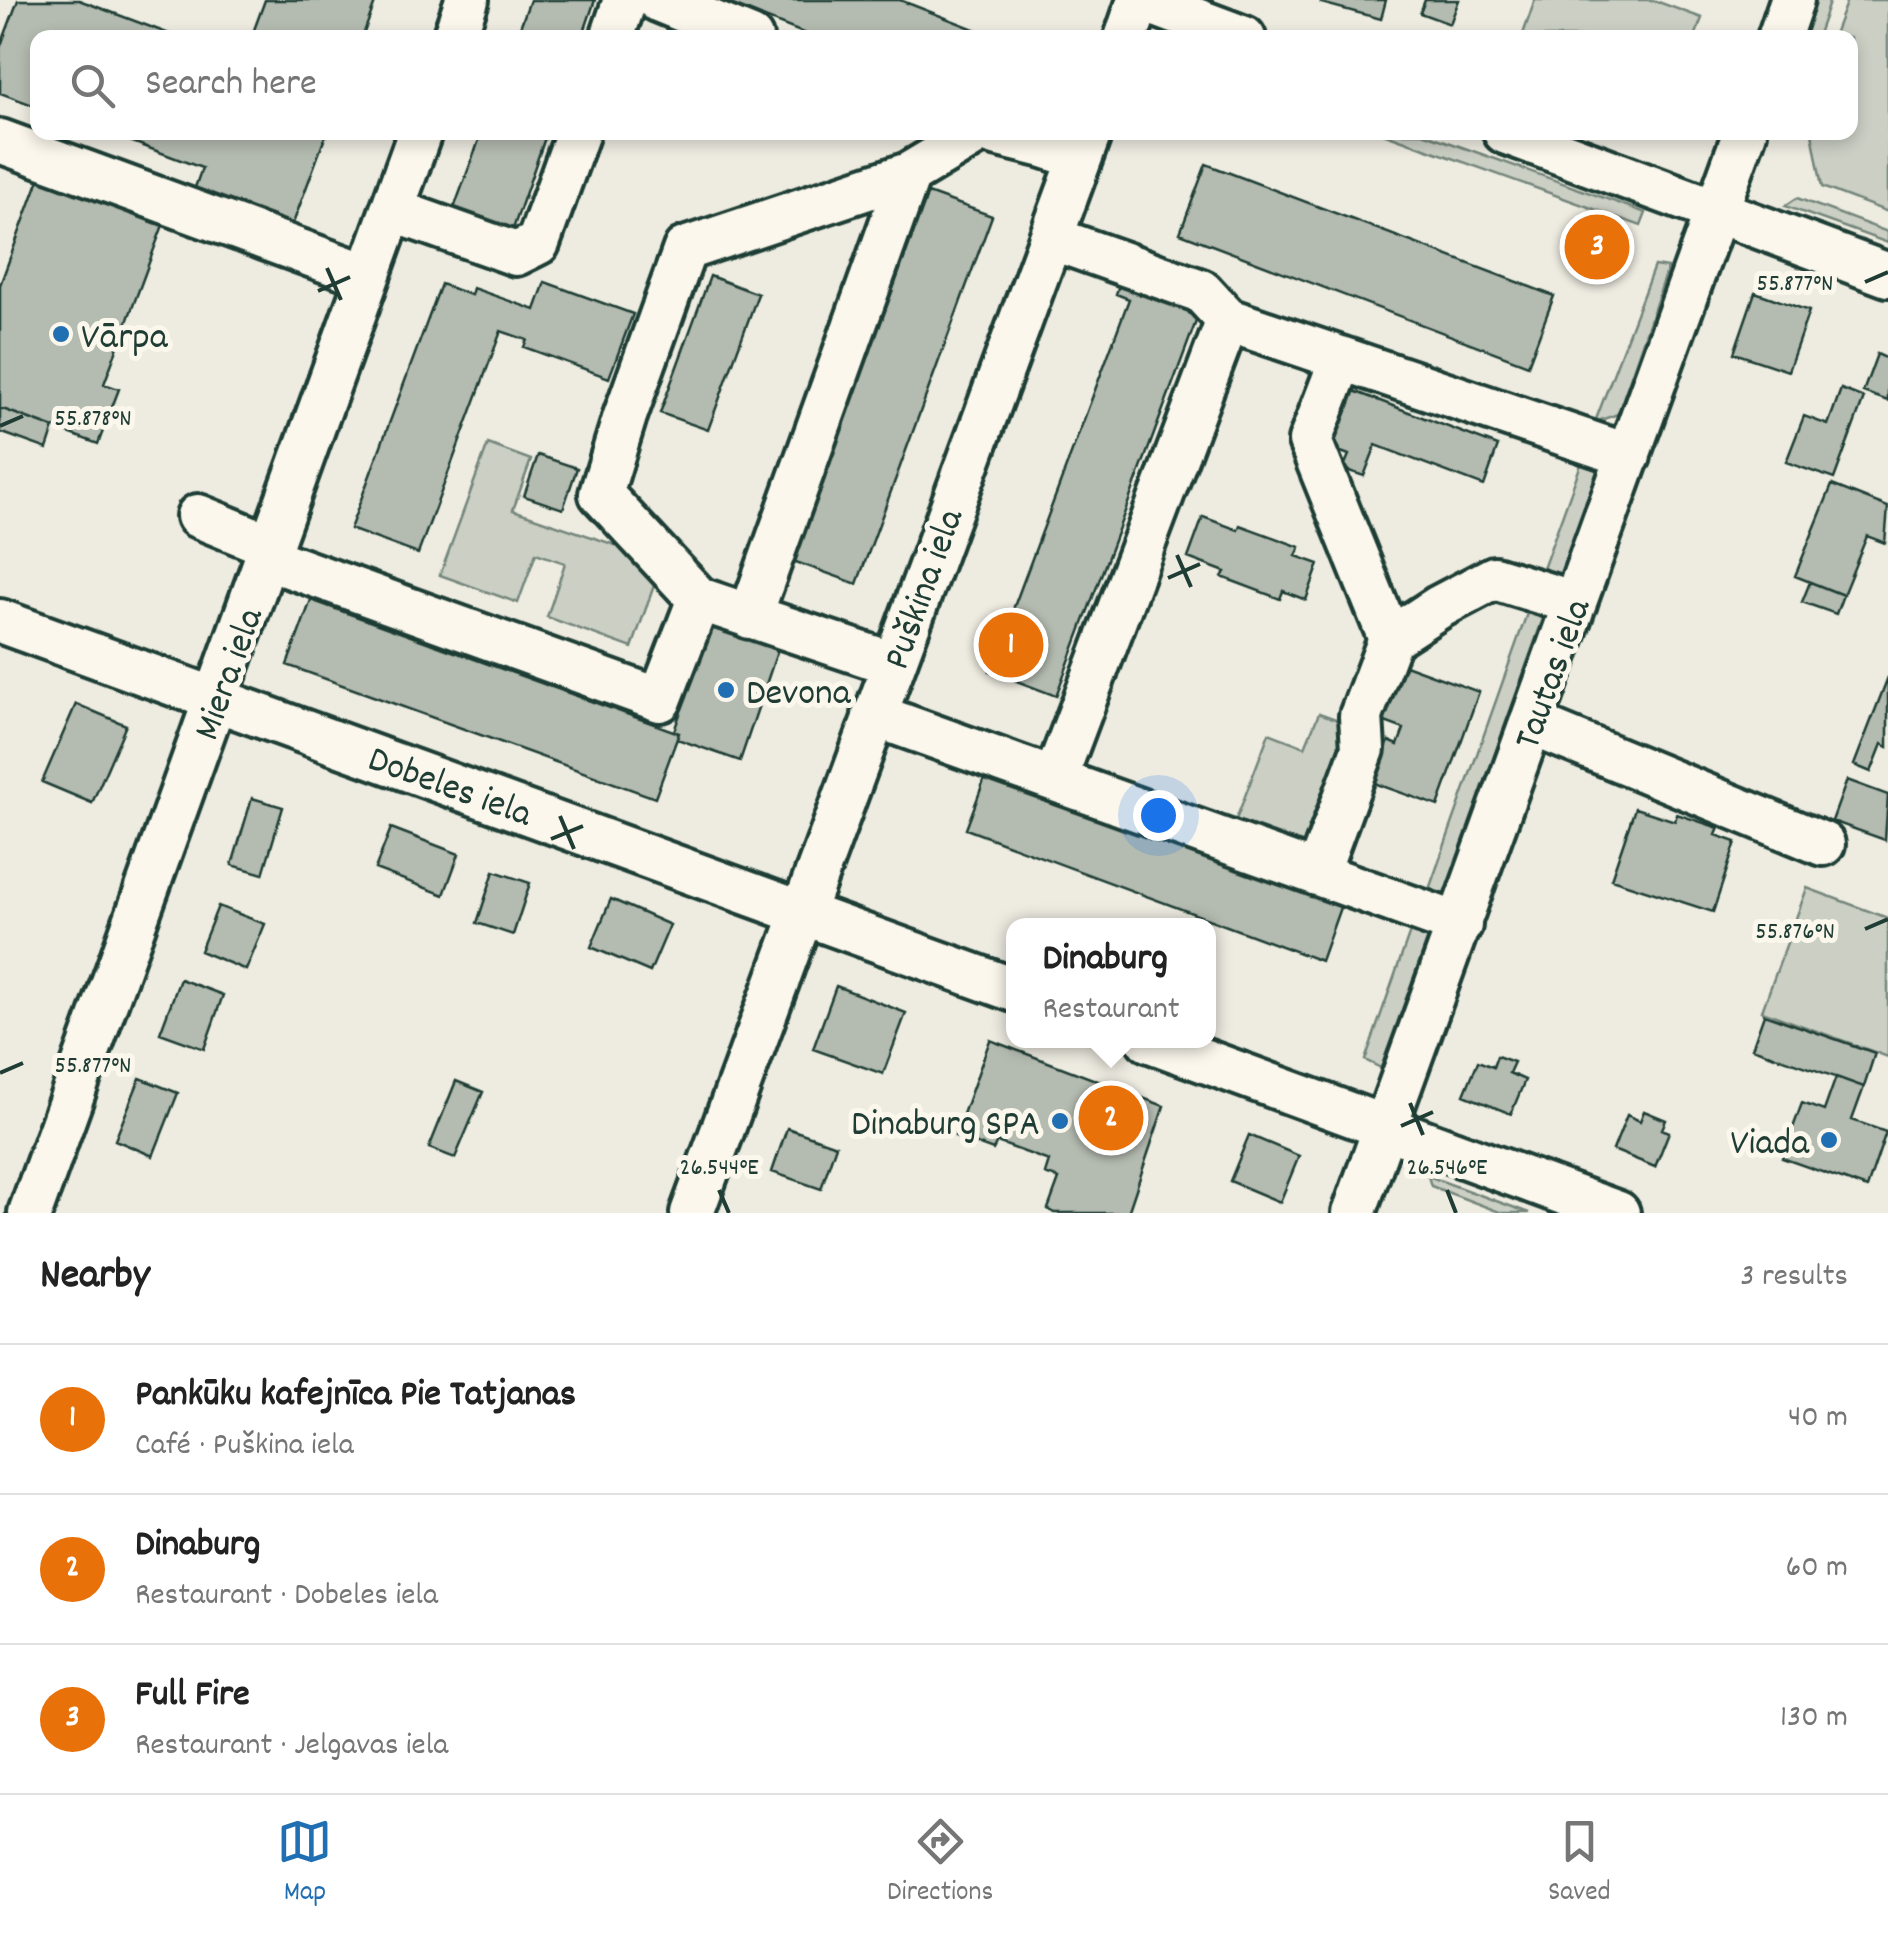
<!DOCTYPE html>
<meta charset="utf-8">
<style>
:root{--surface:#fff;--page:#f6f6f6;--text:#222;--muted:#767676;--line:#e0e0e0;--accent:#1f6fb2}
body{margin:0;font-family:Dekko,sans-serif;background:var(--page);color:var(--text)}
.you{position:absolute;left:1158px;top:815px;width:35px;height:35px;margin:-25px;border:8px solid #fff;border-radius:50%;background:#1a73e8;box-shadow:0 0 0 15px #1a73e833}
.badge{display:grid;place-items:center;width:65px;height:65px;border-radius:50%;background:var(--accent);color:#fff;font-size:32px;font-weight:700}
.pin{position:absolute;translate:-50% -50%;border:5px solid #fff;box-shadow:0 2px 10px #0006}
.popup{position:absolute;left:1006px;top:918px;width:210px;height:130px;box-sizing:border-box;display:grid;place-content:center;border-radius:20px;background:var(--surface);filter:drop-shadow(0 2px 8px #0005);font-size:32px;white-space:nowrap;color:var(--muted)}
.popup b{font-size:38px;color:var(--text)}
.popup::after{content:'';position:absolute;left:50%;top:100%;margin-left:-20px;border:20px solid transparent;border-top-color:var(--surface)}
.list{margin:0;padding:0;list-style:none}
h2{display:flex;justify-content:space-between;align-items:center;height:130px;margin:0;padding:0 40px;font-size:42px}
h2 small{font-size:32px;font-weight:400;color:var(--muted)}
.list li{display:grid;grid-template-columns:65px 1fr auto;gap:30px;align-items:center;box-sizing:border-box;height:150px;padding:0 40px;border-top:2px solid var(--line)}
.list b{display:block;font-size:38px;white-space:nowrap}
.list p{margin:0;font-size:32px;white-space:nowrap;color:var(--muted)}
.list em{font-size:32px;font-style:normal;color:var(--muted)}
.icon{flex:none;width:55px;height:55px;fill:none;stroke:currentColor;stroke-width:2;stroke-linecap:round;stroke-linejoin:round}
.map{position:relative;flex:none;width:1888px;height:1213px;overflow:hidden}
.search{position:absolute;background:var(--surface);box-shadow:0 5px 15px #0003;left:30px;right:30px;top:30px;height:110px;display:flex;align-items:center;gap:25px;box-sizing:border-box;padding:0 35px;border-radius:20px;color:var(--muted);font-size:38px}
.sheet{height:580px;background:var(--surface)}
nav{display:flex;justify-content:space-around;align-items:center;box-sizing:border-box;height:140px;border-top:2px solid var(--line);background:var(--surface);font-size:28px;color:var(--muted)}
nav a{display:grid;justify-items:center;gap:5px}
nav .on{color:var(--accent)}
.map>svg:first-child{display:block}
.green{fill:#cbcfc4;stroke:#75867c;stroke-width:2.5}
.building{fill:#b4bbb0;stroke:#1f3d34;stroke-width:2.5}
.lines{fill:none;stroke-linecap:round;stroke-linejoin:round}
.minor-casing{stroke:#1f3d34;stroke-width:50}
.minor{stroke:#fbf7ec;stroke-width:42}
.ticks{fill:none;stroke:#1f3d34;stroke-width:4}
.poi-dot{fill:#1f6fb2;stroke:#fbf7ec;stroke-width:4}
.labels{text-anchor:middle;stroke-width:10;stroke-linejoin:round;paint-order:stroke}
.poi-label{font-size:38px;fill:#1f3d34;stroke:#fbf7ec;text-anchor:start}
.street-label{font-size:38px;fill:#1f3d34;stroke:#fbf7ec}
.ticks-label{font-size:25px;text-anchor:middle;fill:#1f3d34;stroke:#fbf7ec;stroke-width:10;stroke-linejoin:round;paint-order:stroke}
</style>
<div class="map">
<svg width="1888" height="1213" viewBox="0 0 1888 1213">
<rect width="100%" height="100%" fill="#eeece1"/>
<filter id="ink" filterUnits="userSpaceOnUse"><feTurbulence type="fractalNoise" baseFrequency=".01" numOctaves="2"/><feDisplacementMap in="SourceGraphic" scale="20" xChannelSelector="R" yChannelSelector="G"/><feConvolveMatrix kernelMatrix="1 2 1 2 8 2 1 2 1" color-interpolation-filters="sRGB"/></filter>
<g filter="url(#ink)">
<!-- green -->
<path class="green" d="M1535 0H1653L1702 18 1695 37H1522Z
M1816 0H1830L1817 37H1803Z
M1847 0H1888V212L1822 187 1812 133 1850 132V38L1833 37Z
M1383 133H1423L1646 213 1641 226Z
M1797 198 1888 232V243L1785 206Z
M1654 266 1668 268 1618 414 1595 422Z
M488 444 531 460 513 510 630 550 657 577 632 648 547 617 565 563 536 553 518 603 440 575Z
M1582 461 1590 462 1597 470 1595 479 1558 581 1540 577Z
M1531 602 1547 607 1445 895 1434 900 1427 895Z
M1319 713 1350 724 1302 851 1234 825 1269 733 1305 747Z
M1807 888 1888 918V1057L1762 1011Z
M1412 926 1429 935 1381 1068 1365 1060Z
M1428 1176 1529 1213H1502L1431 1186Z"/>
<!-- building -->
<path class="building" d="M18 0H79L180 38H38V107L0 93V48Z
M265 0H376L362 38H251Z
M530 0H595L582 38H516Z
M719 0H900L997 38H816Z
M1322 0H1386L1381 19 1321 3Z
M1425 0H1459L1450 24 1420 13Z
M106 132H327L291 229 193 193 202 168Z
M482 132H547L512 232 453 211Z
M1206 164 1554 296 1528 365 1180 233Z
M39 179 163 225 104 384 119 389 98 444 0 408V285Z
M928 193 992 216 857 584 793 561Z
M1584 221 1625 239 1610 273 1569 256Z
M710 276 758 294 708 430 660 413Z
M1121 279 1201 308 1056 696 990 671 1129 299 1116 294Z
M545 282 633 314 609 378 524 347 527 340 501 331 418 554 350 529 441 284 471 295 473 288 535 310Z
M1755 292 1809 311 1788 371 1734 353Z
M1877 354 1888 359V401L1863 392Z
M1346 388 1498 446 1484 486 1376 445 1364 476 1343 469 1349 455 1325 446Z
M1841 389 1864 398 1834 479 1786 462 1804 416 1828 425Z
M0 408 54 428 47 449 0 432Z
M538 455 577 468 563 509 524 496Z
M1832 485 1888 507 1885 543 1867 536 1843 595 1795 576Z
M1203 517 1238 530 1240 525 1300 547 1296 556 1319 564 1306 600 1283 591 1280 599 1222 577 1225 572 1188 558Z
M1810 582 1843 595 1836 614 1802 602Z
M311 600 679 733 655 798 287 665Z
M711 626 778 649 740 761 677 739 679 733 674 731Z
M1394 661 1479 692 1438 806 1374 783 1389 741 1398 745 1404 729 1374 718Z
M1888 677V747L1882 744 1871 772 1854 765Z
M76 704 126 725 92 803 42 782Z
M988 770 1342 902 1321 961 966 829Z
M1847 780 1888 795 1885 840 1832 821Z
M252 798 283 807 263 874 232 865Z
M1635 808 1675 821 1677 814 1719 828 1716 835 1736 842 1713 912 1611 879Z
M391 828 459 854 444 895 375 869Z
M494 871 530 883 513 935 477 923Z
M611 899 670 925 650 972 591 947Z
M218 906 265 924 246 970 200 951Z
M180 979 223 995 204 1049 160 1033Z
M836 986 906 1013 883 1074 813 1049Z
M1764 1014 1875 1053 1864 1087 1752 1048Z
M990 1040 1164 1106 1128 1213H1054L1048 1209 1059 1179 1045 1174 1049 1161 997 1142 993 1150 955 1136Z
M1497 1056 1514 1062 1509 1073 1525 1080 1511 1114 1464 1095 1478 1061 1493 1067Z
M1836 1077 1864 1087 1852 1120 1886 1132 1867 1188 1782 1158 1802 1103 1824 1111Z
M140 1078 178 1093 153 1156 115 1140Z
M456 1081 483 1092 455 1158 429 1148Z
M1644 1111 1666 1120 1662 1129 1669 1132 1655 1167 1613 1150 1627 1115 1640 1121Z
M787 1128 836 1145 821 1189 772 1172Z
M1249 1135 1299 1156 1280 1202 1230 1181Z"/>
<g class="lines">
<defs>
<path id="minor" d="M658 0 751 38
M1143 0 1244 38
M454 38 467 0
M612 38 625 0
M1126 38 1139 0
M1779 38 1792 0
M987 132 1044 146 1080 158
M1505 132 1888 275
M0 141 368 276
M392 210 516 254 538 243 578 132
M1051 238 1201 291 1228 320 1629 456
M1341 360 1310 441 1390 639
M198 516 271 546
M267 558 660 700 699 599
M750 617 909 174
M0 621 1014 990
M893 664 699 599 601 494 625 416 685 249 909 174 979 132
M874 715 1460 925
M1532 724 1823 844
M1055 779 1228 320
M1317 874 1363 749 1361 716 1390 639 1439 607 1494 578 1575 603
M1148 1040 1618 1213
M30 1213 420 132
M692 1213 1090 132
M1354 1213 1745 132"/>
</defs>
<!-- minor casing -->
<use href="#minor" class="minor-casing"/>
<!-- minor -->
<use href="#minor" class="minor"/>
</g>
</g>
<!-- ticks -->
<path class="ticks" d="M327 268 341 300M1865 282 1888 272M318 291 350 277M0 426 23 416M1177 555 1191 587M1168 578 1200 564M560 816 574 849M551 839 583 826M1865 929 1888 919M0 1073 23 1063M1410 1103 1423 1135M1401 1126 1433 1112M719 1190 729 1213M1447 1190 1456 1213"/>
<!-- markers -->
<g class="poi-dot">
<circle cx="61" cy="334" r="10"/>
<circle cx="726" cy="690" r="10"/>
<circle cx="1060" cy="1121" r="10"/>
<circle cx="1829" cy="1140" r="10"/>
</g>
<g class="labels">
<!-- poi labels -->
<g class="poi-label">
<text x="81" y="347">Vārpa</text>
<text x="746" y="703">Devona</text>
<text x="1040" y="1134" text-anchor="end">Dinaburg SPA</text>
<text x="1809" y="1153" text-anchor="end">Viada</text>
</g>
<!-- street labels -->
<g class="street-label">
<text transform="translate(921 588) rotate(-70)" y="13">Puškina iela</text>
<text transform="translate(226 673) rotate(-70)" y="13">Miera iela</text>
<text transform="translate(1550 673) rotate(-70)" y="13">Tautas iela</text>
<text transform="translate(451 784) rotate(20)" y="13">Dobeles iela</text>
</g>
</g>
<g class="ticks-label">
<text x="1795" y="290">55.877°N</text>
<text x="93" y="425">55.878°N</text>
<text x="1795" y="938">55.876°N</text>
<text x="93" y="1072">55.877°N</text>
<text x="719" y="1174">26.544°E</text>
<text x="1447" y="1174">26.546°E</text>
</g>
</svg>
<div class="you"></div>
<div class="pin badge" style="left:1011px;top:645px;background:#e8710a">1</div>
<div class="pin badge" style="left:1111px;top:1118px;background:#e8710a">2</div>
<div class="popup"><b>Dinaburg</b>Restaurant</div>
<div class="pin badge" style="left:1597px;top:247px;background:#e8710a">3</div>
<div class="search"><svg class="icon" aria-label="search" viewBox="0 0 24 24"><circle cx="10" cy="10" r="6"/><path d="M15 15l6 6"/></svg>Search here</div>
</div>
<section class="sheet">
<h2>Nearby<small>3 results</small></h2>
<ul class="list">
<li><span class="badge" style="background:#e8710a">1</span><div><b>Pankūku kafejnīca Pie Tatjanas</b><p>Café · Puškina iela</p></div><em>40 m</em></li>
<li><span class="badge" style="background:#e8710a">2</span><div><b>Dinaburg</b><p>Restaurant · Dobeles iela</p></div><em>60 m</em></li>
<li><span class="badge" style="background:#e8710a">3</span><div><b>Full Fire</b><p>Restaurant · Jelgavas iela</p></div><em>130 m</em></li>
</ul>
</section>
<nav>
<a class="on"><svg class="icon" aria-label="map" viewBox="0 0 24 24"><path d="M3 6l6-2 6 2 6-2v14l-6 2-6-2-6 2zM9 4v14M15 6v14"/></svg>Map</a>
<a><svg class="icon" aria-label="directions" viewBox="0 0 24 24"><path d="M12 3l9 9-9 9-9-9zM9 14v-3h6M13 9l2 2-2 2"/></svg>Directions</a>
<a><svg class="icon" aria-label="saved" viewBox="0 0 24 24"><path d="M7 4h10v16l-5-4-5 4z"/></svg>Saved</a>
</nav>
